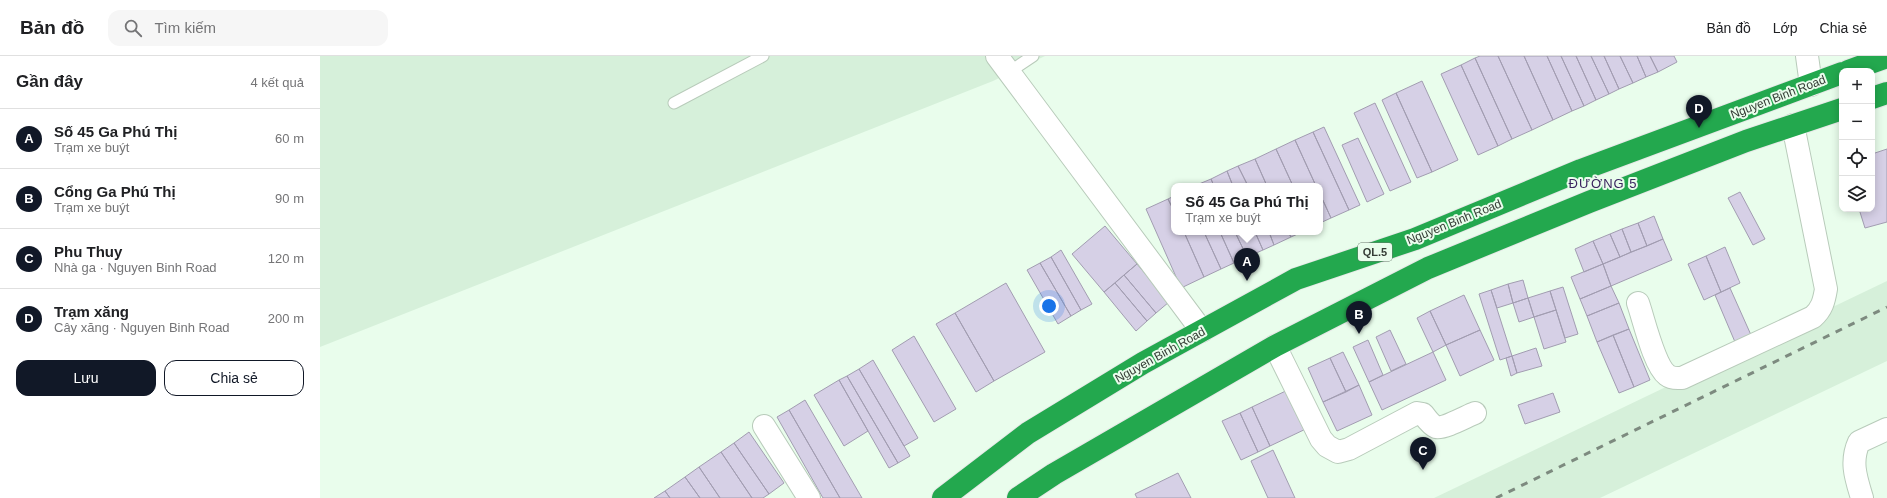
<!DOCTYPE html>
<html lang="vi">
<meta charset="utf-8">
<style>
:root{--surface:#fff;--page:#f6f6f6;--text:#202124;--muted:#757577;--line:#e0e0e0;--accent:#111827}
body{margin:0;font-family:Arial,sans-serif;background:var(--page);color:var(--text)}
.controls{position:absolute;right:12px;top:12px;display:grid;overflow:hidden;border-radius:8px;box-shadow:0 2px 10px #0003}
.controls button{width:36px;height:36px;display:grid;place-items:center;padding:0;border:0;border-bottom:1px solid var(--line);background:var(--surface);color:var(--text);font:20px sans-serif}
.you{position:absolute;left:729px;top:250px;width:14px;height:14px;margin:-10px;border:3px solid #fff;border-radius:50%;background:#1a73e8;box-shadow:0 0 0 6px #1a73e833}
.badge{display:grid;place-items:center;width:26px;height:26px;border-radius:50%;background:var(--accent);color:#fff;font-size:13px;font-weight:700}
.pin{position:absolute;translate:-50% -33px;filter:drop-shadow(0 1px 2px #0008)}
.pin::after{content:'';position:absolute;top:21px;width:14px;height:12px;background:inherit;clip-path:polygon(0 0,100% 0,50% 100%)}
.popup{position:absolute;left:851px;top:127px;width:152px;height:52px;box-sizing:border-box;display:grid;place-content:center;border-radius:8px;background:var(--surface);filter:drop-shadow(0 1px 3px #0005);font-size:13px;white-space:nowrap;color:var(--muted)}
.popup b{font-size:15px;color:var(--text)}
.popup::after{content:'';position:absolute;left:50%;top:100%;margin-left:-8px;border:8px solid transparent;border-top-color:var(--surface)}
.list{margin:0;padding:0;list-style:none}
h2{display:flex;justify-content:space-between;align-items:center;height:52px;margin:0;padding:0 16px;font-size:17px}
h2 small{font-size:13px;font-weight:400;color:var(--muted)}
.list li{display:grid;grid-template-columns:26px 1fr auto;gap:12px;align-items:center;box-sizing:border-box;height:60px;padding:0 16px;border-top:1px solid var(--line)}
.list b{display:block;font-size:15px;white-space:nowrap}
.list p{margin:0;font-size:13px;white-space:nowrap;color:var(--muted)}
.list em{font-size:13px;font-style:normal;color:var(--muted)}
.actions{display:flex;gap:8px;padding:12px 16px}
.actions a{flex:1;padding:9px 0;border:1px solid var(--accent);border-radius:12px;text-align:center;font-size:14px;color:var(--accent)}
.actions .main{background:var(--accent);color:#fff}
.icon{flex:none;width:22px;height:22px;fill:none;stroke:currentColor;stroke-width:2;stroke-linecap:round;stroke-linejoin:round}
.map{position:relative;flex:none;width:1567px;height:442px;overflow:hidden}
header{display:flex;align-items:center;gap:24px;box-sizing:border-box;height:56px;padding:0 20px;background:var(--surface);border-bottom:1px solid var(--line)}
header strong{font-size:19px}
nav{display:flex;gap:22px;margin-inline-start:auto;font-size:14px}
.search{width:280px;height:36px;background:var(--page);display:flex;align-items:center;gap:10px;box-sizing:border-box;padding:0 14px;border-radius:12px;color:var(--muted);font-size:15px}
main{display:flex}
aside{flex:1;background:var(--surface)}
.map>svg:first-child{display:block}
.built{fill:#d6f0da}
.building{fill:#d6d0e6;stroke:#a29db1}
.lines{fill:none;stroke-linecap:round;stroke-linejoin:round}
.lane-casing{stroke:#b8cbba;stroke-width:13}
.street-casing{stroke:#b8cbba;stroke-width:24}
.highway-casing{stroke:#e7e8e7;stroke-width:24}
.lane{stroke:#fff;stroke-width:11}
.street{stroke:#fff;stroke-width:22}
.highway{stroke:#23a84e;stroke-width:22}
.rail{stroke:#7d8a7f;stroke-width:3;stroke-dasharray:7 7;stroke-linecap:butt}
.labels{text-anchor:middle;stroke-width:4;stroke-linejoin:round;paint-order:stroke}
.shield{fill:#e9fdec;stroke:#6a766c;stroke-width:1}
.shield-label{font-size:11px;font-weight:bold;fill:#343c35}
.street-label{font-size:12px;fill:#343c35;stroke:#e9fdec}
.neighbourhood-label{font-size:13px;letter-spacing:1px;fill:#3a245f;stroke:#e9fdec}
</style>
<header>
<strong>Bản đồ</strong>
<div class="search"><svg class="icon" aria-label="search" viewBox="0 0 24 24"><circle cx="10" cy="10" r="6"/><path d="M15 15l6 6"/></svg>Tìm kiếm</div>
<nav><a>Bản đồ</a><a>Lớp</a><a>Chia sẻ</a></nav>
</header>
<main>
<aside>
<h2>Gần đây<small>4 kết quả</small></h2>
<ul class="list">
<li><span class="badge">A</span><div><b>Số 45 Ga Phú Thị</b><p>Trạm xe buýt</p></div><em>60 m</em></li>
<li><span class="badge">B</span><div><b>Cổng Ga Phú Thị</b><p>Trạm xe buýt</p></div><em>90 m</em></li>
<li><span class="badge">C</span><div><b>Phu Thuy</b><p>Nhà ga · Nguyen Binh Road</p></div><em>120 m</em></li>
<li><span class="badge">D</span><div><b>Trạm xăng</b><p>Cây xăng · Nguyen Binh Road</p></div><em>200 m</em></li>
</ul>
<div class="actions"><a class="main">Lưu</a><a>Chia sẻ</a></div>
</aside>
<div class="map">
<svg width="1567" height="442" viewBox="0 0 1567 442">
<rect width="100%" height="100%" fill="#e9fdec"/>
<!-- built -->
<path class="built" d="M0 0H725L673 25 0 291Z
M1567 225V305L1280 442H1114Z"/>
<!-- building -->
<path class="building" d="M1160 0H1178L1212 74 1192 83 1155 2Z
M1178 0H1204L1233 64 1212 74Z
M1204 0H1227L1252 55 1233 64Z
M1227 0H1241L1264 50 1252 55Z
M1241 0H1256L1276 44 1264 50Z
M1256 0H1271L1289 38 1276 44Z
M1271 0H1284L1299 33 1289 38Z
M1284 0H1300L1313 27 1299 33Z
M1300 0H1317L1326 21 1313 27Z
M1317 0H1330L1338 16 1326 21Z
M1330 0H1354L1357 6 1338 16Z
M1155 2 1192 83 1178 90 1141 9Z
M1141 9 1178 90 1158 99 1121 18Z
M1102 25 1138 104 1112 116 1076 37Z
M1076 37 1112 116 1097 122 1062 44Z
M1055 47 1091 126 1070 135 1034 57Z
M1004 71 1040 149 1029 154 993 76Z
M993 76 1029 154 1011 162 1000 138V130H996L975 84Z
M1038 82 1064 138 1047 146 1022 89Z
M975 84 996 130H973L956 93Z
M956 93 973 130H947L935 103Z
M1567 93V166L1545 172 1539 153H1552V98Z
M935 103 947 130H928L918 110Z
M918 110 928 130H913L907 115Z
M907 115 913 130H894L891 123Z
M891 123 894 130H879V128Z
M1420 136 1445 183 1433 189 1408 142Z
M1000 138 1011 162 1000 167Z
M854 140V155L848 143Z
M848 143 854 155V176H864L884 221 861 232 826 153Z
M1334 160 1343 183 1327 190 1318 167Z
M1318 167 1327 190 1311 196 1302 173Z
M785 170 817 208 784 236 752 198Z
M1302 173 1311 196 1300 201 1290 178Z
M864 176H884L901 213 884 221Z
M884 176H900L914 207 901 213Z
M900 176H915L927 201 914 207Z
M915 176H935L943 194 927 201Z
M935 176H949L954 189 943 194Z
M949 176H968L971 181 954 189Z
M968 176H982L971 181Z
M1290 178 1300 201 1283 208 1273 185Z
M1343 183 1352 204 1291 230 1283 208Z
M1273 185 1283 208 1264 216 1255 193Z
M1405 191 1420 227 1401 236 1386 200Z
M741 194 772 248 761 254 731 201Z
M1386 200 1401 236 1384 244 1368 208Z
M731 201 761 254 751 260 720 207Z
M720 207 751 260 738 268 707 214Z
M817 208 849 246 836 257 804 219Z
M1283 208 1291 230 1260 243 1251 221Z
M804 219 836 257 827 265 795 227Z
M1203 224 1208 242 1193 247 1188 228Z
M686 227 725 296 674 325 635 257Z
M795 227 827 265 816 275 784 236Z
M1188 228 1193 247 1177 252 1171 234Z
M1291 230 1299 247 1267 260 1260 243Z
M1243 231 1258 278 1245 282 1230 235Z
M1410 232 1431 279 1415 286 1395 239Z
M1171 234 1192 300 1180 304 1159 238Z
M1230 235 1236 254 1214 261 1208 242Z
M1144 239 1160 274 1126 289 1110 255Z
M1208 242 1214 261 1199 266 1193 247Z
M1299 247 1309 273 1277 286 1267 260Z
M1236 254 1246 286 1224 293 1214 261Z
M1110 255 1126 289 1113 296 1097 262Z
M635 257 674 325 656 336 616 268Z
M1309 273 1330 324 1314 331 1293 279Z
M1070 274 1086 308 1071 315 1056 281Z
M1160 274 1174 304 1140 320 1126 289Z
M1293 279 1314 331 1299 337 1277 286Z
M594 280 636 353 614 366 572 294Z
M1048 284 1063 319 1049 326 1033 291Z
M1216 292 1222 310 1197 317 1192 300Z
M1023 296 1039 329 1026 336 1010 302Z
M1113 296 1126 324 1062 354 1049 326Z
M1192 300 1197 317 1191 320 1186 302Z
M1010 302 1026 336 1003 346 988 312Z
M553 304 598 382 584 390 539 313Z
M539 313 590 400 578 407 527 320Z
M527 320 578 407 569 412 519 324Z
M519 324 548 375 524 390 494 339Z
M1039 329 1052 359 1017 375 1003 346Z
M972 332 990 371 950 390 932 351Z
M1233 337 1240 356 1205 368 1198 349Z
M485 344 542 442H520L469 354Z
M932 351 950 390 938 396 920 357Z
M469 354 520 442H503L457 361Z
M920 357 938 396 921 404 902 365Z
M429 376 464 427 449 438 414 387Z
M414 387 449 438 443 442H432L401 396Z
M953 394 975 442H948L931 405Z
M401 396 432 442H400L379 411Z
M379 411 400 442H380L365 421Z
M858 417 871 442H817L815 438Z
M365 421 380 442H350L345 435Z
M345 435 350 442H334Z"/>
<g class="lines">
<defs>
<path id="lane" d="M689 16 713 0
M354 47 443 0"/>
<path id="street" d="M677 0 882 275
M1487 0 1491 29
M1318 247C1324 264 1334 309 1347 319 1352 323 1357 322 1362 322L1493 261C1502 253 1504 245 1506 233L1473 69
M955 290 1001 383 1007 390 1018 396 1029 393 1097 357 1103 358C1106 362 1111 369 1116 371 1124 373 1147 360 1155 357
M444 370 489 442
M1542 442C1536 422 1530 406 1539 386L1567 373"/>
<path id="highway" d="M1528 15 1567 1
M1552 42 1567 37
M623 442 708 377 823 307 976 223 1095 183 1261 114 1522 17
M698 442 734 418 955 290 1108 212 1269 146 1426 85 1522 53"/>
</defs>
<!-- lane casing -->
<use href="#lane" class="lane-casing"/>
<!-- street casing -->
<use href="#street" class="street-casing"/>
<!-- highway casing -->
<use href="#highway" class="highway-casing"/>
<!-- lane -->
<use href="#lane" class="lane"/>
<!-- street -->
<use href="#street" class="street"/>
<!-- highway -->
<use href="#highway" class="highway"/>
<!-- rail -->
<path class="rail" d="M1176 442 1567 251"/>
</g>
<g class="labels">
<!-- shield labels -->
<rect class="shield" x="1038" y="187" width="34" height="18" rx="3"/>
<g class="shield-label">
<text x="1055" y="200">QL.5</text>
</g>
<!-- street labels -->
<g class="street-label">
<text transform="translate(1458 41) rotate(-21)" y="4">Nguyen Binh Road</text>
<text transform="translate(1134 166) rotate(-22)" y="4">Nguyen Binh Road</text>
<text transform="translate(840 299) rotate(-29)" y="4">Nguyen Binh Road</text>
</g>
<!-- neighbourhood labels -->
<g class="neighbourhood-label">
<text x="1283" y="132">ĐƯỜNG 5</text>
</g>
</g>
</svg>
<div class="controls">
<button>+</button>
<button>−</button>
<button><svg class="icon" aria-label="locate" viewBox="0 0 24 24"><circle cx="12" cy="12" r="6"/><path d="M12 2v4M12 18v4M2 12h4M18 12h4"/></svg></button>
<button><svg class="icon" aria-label="layers" viewBox="0 0 24 24"><path d="M12 4l9 5-9 5-9-5zM3 14l9 5 9-5"/></svg></button>
</div>
<div class="you"></div>
<div class="pin badge" style="left:927px;top:225px">A</div>
<div class="popup"><b>Số 45 Ga Phú Thị</b>Trạm xe buýt</div>
<div class="pin badge" style="left:1039px;top:278px">B</div>
<div class="pin badge" style="left:1103px;top:414px">C</div>
<div class="pin badge" style="left:1379px;top:72px">D</div>
</div>
</main>
